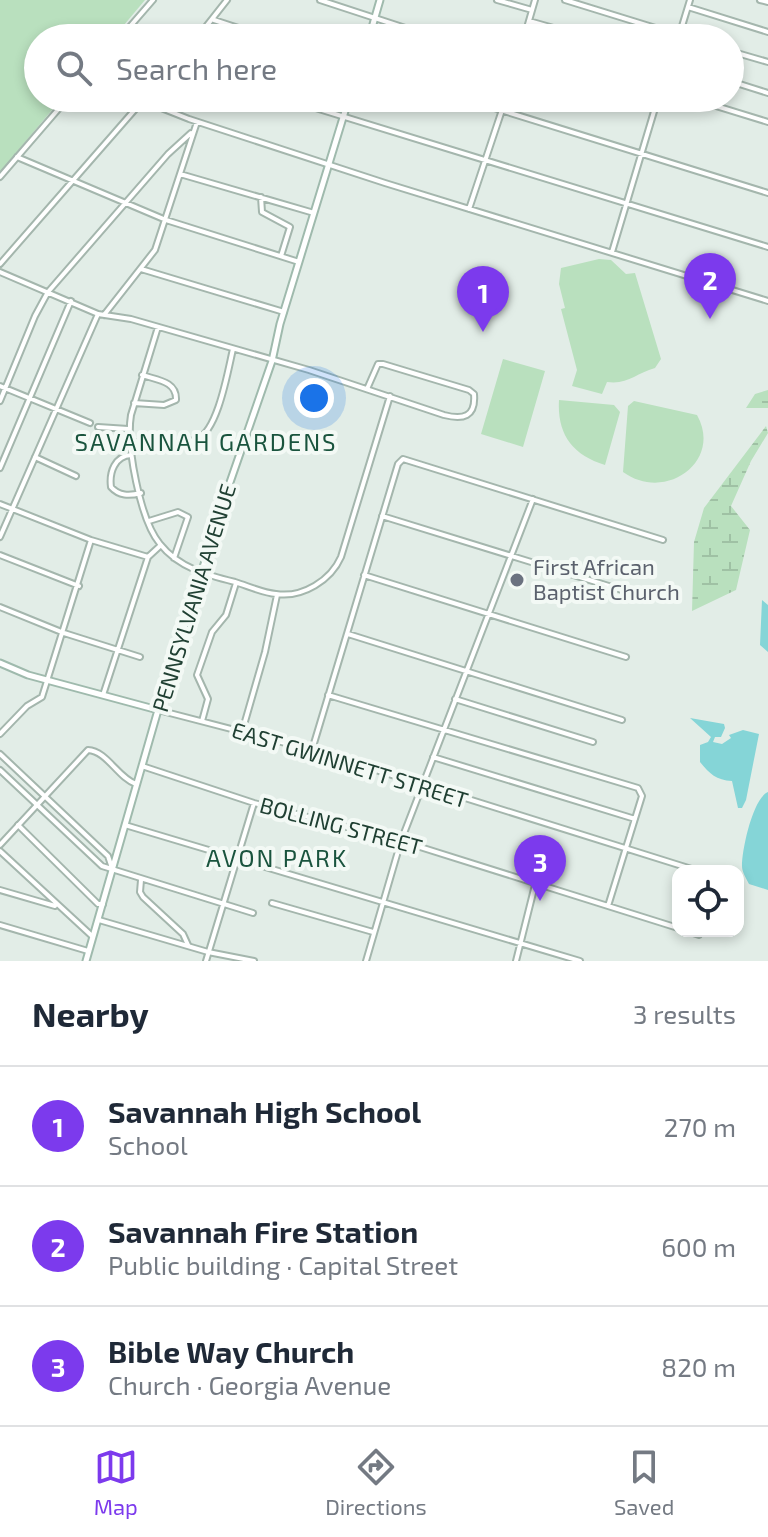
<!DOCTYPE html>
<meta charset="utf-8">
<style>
:root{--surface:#fff;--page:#f6f6f7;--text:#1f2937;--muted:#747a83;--line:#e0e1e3;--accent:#7c3aed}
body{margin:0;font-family:"Exo 2",sans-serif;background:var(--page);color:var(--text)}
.controls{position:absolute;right:24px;bottom:24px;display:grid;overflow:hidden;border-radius:16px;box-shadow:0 4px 12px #0003}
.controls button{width:72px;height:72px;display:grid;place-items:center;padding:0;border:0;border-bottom:2px solid var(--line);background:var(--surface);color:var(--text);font:40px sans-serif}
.you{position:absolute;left:314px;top:398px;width:28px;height:28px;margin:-20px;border:6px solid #fff;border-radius:50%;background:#1a73e8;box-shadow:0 0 0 12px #1a73e833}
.badge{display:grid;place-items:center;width:52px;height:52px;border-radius:50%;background:var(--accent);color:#fff;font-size:26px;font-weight:700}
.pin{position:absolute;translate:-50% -66px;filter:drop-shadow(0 2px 4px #0008)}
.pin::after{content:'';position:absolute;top:42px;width:28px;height:24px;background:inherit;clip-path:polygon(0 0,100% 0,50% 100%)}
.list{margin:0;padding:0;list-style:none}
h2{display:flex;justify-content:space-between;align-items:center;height:104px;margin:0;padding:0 32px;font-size:34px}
h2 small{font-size:26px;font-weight:400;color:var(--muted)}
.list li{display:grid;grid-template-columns:52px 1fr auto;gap:24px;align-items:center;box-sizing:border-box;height:120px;padding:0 32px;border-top:2px solid var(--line)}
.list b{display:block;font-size:30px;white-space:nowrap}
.list p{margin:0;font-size:26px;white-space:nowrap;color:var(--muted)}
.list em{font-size:26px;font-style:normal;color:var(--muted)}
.icon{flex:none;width:44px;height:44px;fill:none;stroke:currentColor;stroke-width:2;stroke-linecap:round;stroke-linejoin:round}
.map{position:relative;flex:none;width:768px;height:961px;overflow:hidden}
.search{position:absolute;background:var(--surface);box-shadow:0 4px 12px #0003;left:24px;right:24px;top:24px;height:88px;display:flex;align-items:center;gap:20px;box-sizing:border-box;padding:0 28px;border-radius:44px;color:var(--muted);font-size:30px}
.sheet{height:464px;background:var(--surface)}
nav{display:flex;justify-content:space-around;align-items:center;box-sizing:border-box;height:112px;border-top:2px solid var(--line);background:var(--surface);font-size:22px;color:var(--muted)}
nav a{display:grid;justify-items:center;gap:4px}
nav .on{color:var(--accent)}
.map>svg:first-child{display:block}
.green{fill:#b9e0be}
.wetland{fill:url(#wetland-marsh)}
.water{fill:#85d5d7}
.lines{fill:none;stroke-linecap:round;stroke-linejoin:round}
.minor-casing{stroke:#a4b6ad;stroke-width:8}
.tertiary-casing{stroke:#a4b6ad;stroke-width:8}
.secondary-casing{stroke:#9fbaad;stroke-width:9}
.minor{stroke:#fff;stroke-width:4}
.tertiary{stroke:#fff;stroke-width:4}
.secondary{stroke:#fff;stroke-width:5}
.worship-dot{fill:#6b7280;stroke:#f3f9f5;stroke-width:3}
.labels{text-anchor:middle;stroke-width:8;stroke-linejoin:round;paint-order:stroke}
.worship-label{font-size:22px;fill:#5b616d;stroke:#f3f9f5;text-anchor:start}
.street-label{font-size:22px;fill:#204033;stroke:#f3f9f5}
.neighbourhood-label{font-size:24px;letter-spacing:2px;fill:#1a543e;stroke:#f3f9f5}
</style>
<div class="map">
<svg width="768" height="961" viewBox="0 0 768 961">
<defs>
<pattern id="wetland-marsh" width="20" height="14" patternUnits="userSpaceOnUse" patternTransform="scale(2)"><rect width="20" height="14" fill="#b9e0be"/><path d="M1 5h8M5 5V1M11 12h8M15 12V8" fill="none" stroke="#9fc1a4"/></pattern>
</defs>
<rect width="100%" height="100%" fill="#e2ede7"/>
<!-- green -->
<path class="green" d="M0 0H145L113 38H38V98H62L0 172Z
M599 259 611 260 626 274 635 273 661 359 655 368C636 373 628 385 607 382L602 394 572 386 577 370 561 309 565 308 559 284 561 268Z
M503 359 545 371 523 447 481 434Z
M559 400 614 405 620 412 605 465C572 455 557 434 559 400Z
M634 401 697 415C723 461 666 503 623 472L628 406Z"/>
<!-- wetland -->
<path class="wetland" d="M768 390V408H746L755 394Z
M766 426 768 433 751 461 731 506 750 530 736 590 692 611 694 542 704 508Z"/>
<!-- water -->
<path class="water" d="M762 600 768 605V652L760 645Z
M690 718 724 724 725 728 721 737H715L713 742 722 744 731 738 729 735 743 730 759 734 746 800 742 808H738L732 781C716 780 710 774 700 762V745L708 742 711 737Z
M768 792V890L749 884C746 878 742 872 742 866 742 849 753 798 768 792Z"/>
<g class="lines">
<defs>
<path id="minor" d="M320 0 436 38
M497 0 532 10
M565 0 688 38
M760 0 768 2
M688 7 768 32
M214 20 269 38
M529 21 589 38
M679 36 690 0
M197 38 227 0
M524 38 535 0
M730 51 768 62
M730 81 768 93
M136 98 189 119 385 183 768 301
M283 98 768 247
M462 98 768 193
M690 98 768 122
M17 157 166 220 299 262
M180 174 314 213
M261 197 262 212 290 227 281 256
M469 209 506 98
M612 252 658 98
M0 264 145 98
M141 269 284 312
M0 272 98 314 131 319 309 370 444 415C463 420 476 417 474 394L469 390 383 364H378L367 389
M104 315 155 250 197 122
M158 327 131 415C126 445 140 520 160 544 179 568 207 575 235 582 248 586 263 593 276 594 303 598 331 580 341 557L390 396
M0 386 90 423
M0 401 35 316 48 292 168 154 191 133
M134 403 164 405 176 400C177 381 157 380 142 375
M98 427 128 429
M129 442C147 441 181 446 197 439 218 431 228 370 233 349
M131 455C115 456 109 472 111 487 119 496 129 496 141 493
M35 457 76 476
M0 468 71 301
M0 504 91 540 148 557
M382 516 638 595
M149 521 178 512 188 517 174 558
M0 537 98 314
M0 555 79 586
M364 575 626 657
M0 607 64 633 140 657
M348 634 622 720
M103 695 148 557 161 545
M328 695 638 788 642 796 608 906
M455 699 593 742
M158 710 312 750 698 871
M202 721 208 699 197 675 212 632 226 615 236 583
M242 732 265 652 277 595
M0 734 27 706 42 697 91 540
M312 750 398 464 403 459 663 540
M0 754 108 856 112 868
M433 757 635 819
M142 766 254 803 401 841 678 928
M0 770 102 866 253 913
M18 825 98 904H103
M125 825 580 961
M0 851 92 936
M141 880 140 892 143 897 183 934 188 945
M0 890 55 906
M272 903 373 932
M0 925 88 951
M687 931 699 935
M206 961 254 803
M366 961 401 841 533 499
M516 961 535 885"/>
<path id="tertiary" d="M120 38 153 0
M0 177 68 98
M0 845 88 750C107 751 118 778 136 784
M99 920 208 952 254 961"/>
<path id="secondary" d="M369 38 380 0
M0 663 28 675 158 710
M86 961 158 710 227 491 272 361 280 324 349 98"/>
</defs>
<!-- minor casing -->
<use href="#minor" class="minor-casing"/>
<!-- tertiary casing -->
<use href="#tertiary" class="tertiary-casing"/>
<!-- secondary casing -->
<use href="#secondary" class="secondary-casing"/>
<!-- minor -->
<use href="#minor" class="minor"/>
<!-- tertiary -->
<use href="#tertiary" class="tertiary"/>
<!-- secondary -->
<use href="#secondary" class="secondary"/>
</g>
<!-- markers -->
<circle class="worship-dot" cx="517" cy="580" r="8"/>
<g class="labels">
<!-- worship labels -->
<g class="worship-label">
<text x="533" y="575">First African<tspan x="533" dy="25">Baptist Church</tspan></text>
</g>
<!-- street labels -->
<g class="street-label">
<text transform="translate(194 598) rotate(-73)" y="8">PENNSYLVANIA AVENUE</text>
<text transform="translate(350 765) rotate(17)" y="8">EAST GWINNETT STREET</text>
<text transform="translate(341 826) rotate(15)" y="8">BOLLING STREET</text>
</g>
<!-- neighbourhood labels -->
<g class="neighbourhood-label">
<text x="206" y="451">SAVANNAH GARDENS</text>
<text x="277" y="867">AVON PARK</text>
</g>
</g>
</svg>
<div class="controls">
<button><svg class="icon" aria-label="locate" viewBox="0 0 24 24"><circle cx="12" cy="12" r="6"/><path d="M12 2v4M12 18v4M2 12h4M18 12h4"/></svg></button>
</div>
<div class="you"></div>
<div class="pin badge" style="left:483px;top:332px">1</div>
<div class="pin badge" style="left:710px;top:319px">2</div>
<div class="pin badge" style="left:540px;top:901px">3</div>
<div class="search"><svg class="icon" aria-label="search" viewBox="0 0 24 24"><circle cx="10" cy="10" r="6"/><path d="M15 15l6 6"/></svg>Search here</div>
</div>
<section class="sheet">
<h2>Nearby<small>3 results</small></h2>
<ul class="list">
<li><span class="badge">1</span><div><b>Savannah High School</b><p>School</p></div><em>270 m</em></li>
<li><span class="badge">2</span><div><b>Savannah Fire Station</b><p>Public building · Capital Street</p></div><em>600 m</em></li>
<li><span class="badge">3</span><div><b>Bible Way Church</b><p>Church · Georgia Avenue</p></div><em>820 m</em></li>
</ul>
</section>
<nav>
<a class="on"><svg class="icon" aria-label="map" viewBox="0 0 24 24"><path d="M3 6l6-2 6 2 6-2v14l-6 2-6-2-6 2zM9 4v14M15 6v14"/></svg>Map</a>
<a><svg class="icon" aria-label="directions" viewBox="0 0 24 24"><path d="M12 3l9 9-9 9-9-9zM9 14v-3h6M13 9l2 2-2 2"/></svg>Directions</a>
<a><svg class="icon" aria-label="saved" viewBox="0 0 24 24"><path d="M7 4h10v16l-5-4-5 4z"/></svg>Saved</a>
</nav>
